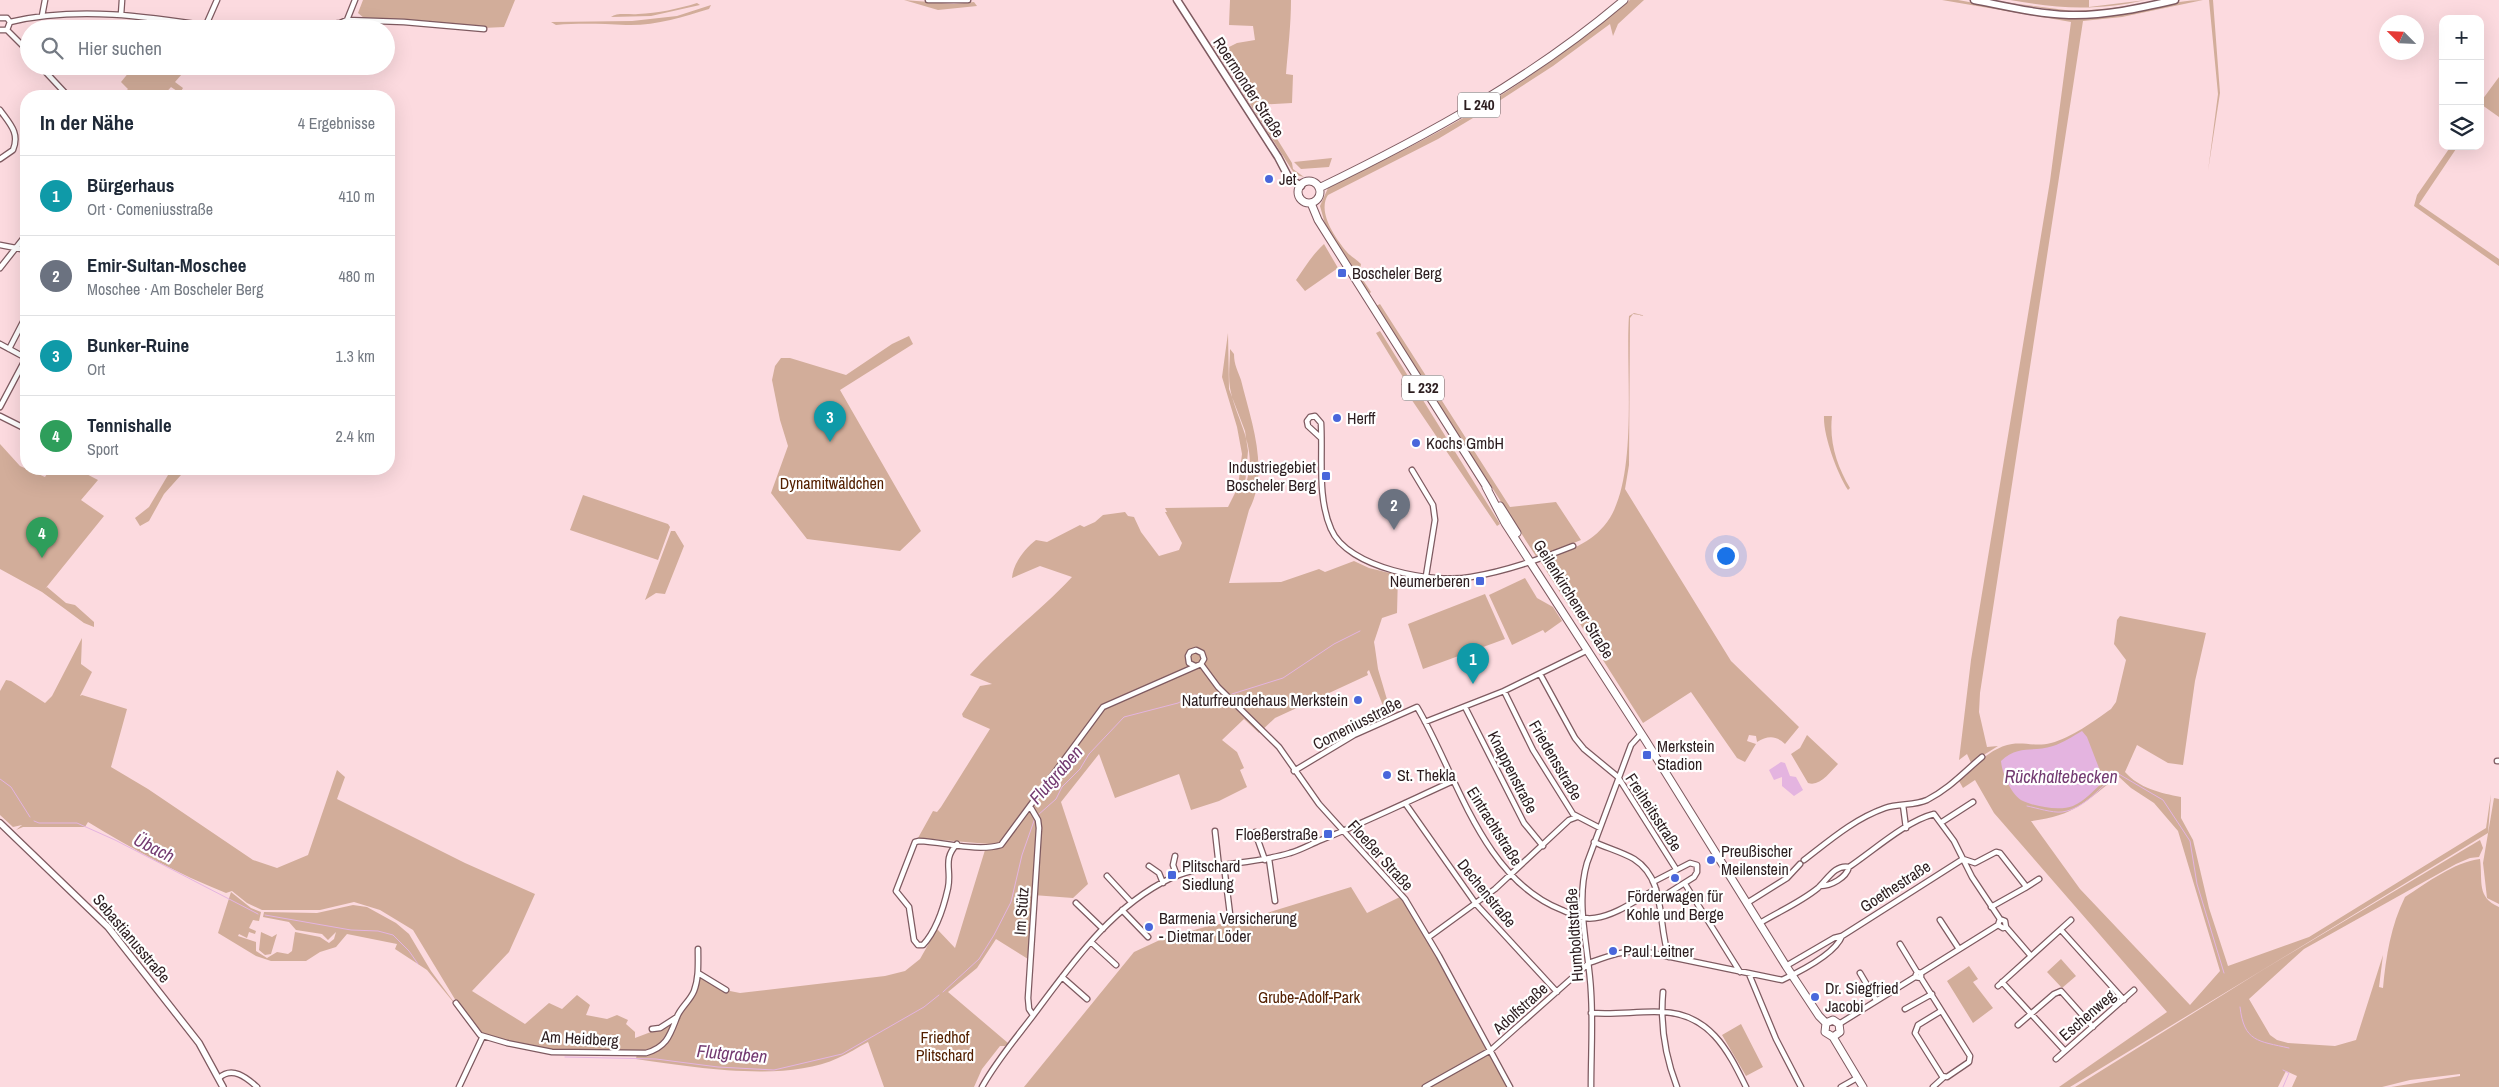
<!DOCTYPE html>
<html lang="de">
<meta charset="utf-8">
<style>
:root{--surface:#fff;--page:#f6f6f7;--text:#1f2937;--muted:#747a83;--line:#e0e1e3;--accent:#4967db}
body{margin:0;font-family:"Archivo Narrow",sans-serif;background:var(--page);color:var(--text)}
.controls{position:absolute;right:15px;top:15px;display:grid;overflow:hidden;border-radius:10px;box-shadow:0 5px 20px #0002}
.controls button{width:45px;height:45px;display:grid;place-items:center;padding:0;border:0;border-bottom:1px solid var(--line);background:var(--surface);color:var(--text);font:25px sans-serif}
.compass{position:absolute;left:2379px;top:15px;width:45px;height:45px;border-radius:50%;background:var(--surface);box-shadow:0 5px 20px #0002;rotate:294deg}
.you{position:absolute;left:1725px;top:555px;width:18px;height:18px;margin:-12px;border:4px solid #fff;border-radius:50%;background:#1a73e8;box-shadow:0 0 0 8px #1a73e833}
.badge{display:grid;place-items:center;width:32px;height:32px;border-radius:50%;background:var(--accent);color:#fff;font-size:16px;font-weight:700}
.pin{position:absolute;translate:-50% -41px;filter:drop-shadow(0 1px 2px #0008)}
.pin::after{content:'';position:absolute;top:26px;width:18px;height:15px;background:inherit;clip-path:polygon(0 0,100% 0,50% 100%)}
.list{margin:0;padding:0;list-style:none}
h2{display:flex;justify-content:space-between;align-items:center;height:65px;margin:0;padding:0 20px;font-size:21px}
h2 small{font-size:16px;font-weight:400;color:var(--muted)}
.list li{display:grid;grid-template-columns:32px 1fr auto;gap:15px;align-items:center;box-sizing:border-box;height:80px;padding:0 20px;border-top:1px solid var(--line)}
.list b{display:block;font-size:19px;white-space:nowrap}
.list p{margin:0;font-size:16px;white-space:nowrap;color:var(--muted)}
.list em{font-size:16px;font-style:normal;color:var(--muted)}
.icon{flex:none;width:28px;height:28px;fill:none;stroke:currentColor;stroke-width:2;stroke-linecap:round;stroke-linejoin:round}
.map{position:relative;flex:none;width:2499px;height:1087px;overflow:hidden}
.search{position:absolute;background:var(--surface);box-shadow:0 5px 20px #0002;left:20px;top:20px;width:375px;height:55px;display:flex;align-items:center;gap:12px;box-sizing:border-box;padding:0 18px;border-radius:28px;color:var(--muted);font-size:19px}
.panel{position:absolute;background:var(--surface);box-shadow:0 5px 20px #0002;left:20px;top:90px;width:375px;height:385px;border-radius:20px}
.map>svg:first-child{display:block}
.green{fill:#d2ad9a;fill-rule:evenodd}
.water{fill:#e4b4e0}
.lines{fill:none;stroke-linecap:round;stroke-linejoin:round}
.stream{stroke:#e4b4e0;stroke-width:1}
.minor-casing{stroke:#7e5a60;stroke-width:7}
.tertiary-casing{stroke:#7e5a60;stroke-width:8}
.secondary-casing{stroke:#7e5a60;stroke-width:9}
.primary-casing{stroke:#7e5a60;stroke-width:9}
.minor{stroke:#fff;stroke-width:4.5}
.tertiary{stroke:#fff;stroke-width:5.5}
.secondary{stroke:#fff;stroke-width:6}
.primary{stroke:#fff;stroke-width:7}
.poi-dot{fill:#4967db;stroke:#fff;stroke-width:2}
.labels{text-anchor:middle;stroke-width:4.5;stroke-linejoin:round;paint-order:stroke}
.shield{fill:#fff;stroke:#6b6162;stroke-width:1}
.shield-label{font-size:15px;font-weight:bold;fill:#2c1d1f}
.street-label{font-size:16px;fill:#2c1d1f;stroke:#fff}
.poi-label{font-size:16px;fill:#2c1d1f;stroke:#fff;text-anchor:start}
.park-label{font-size:16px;fill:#542000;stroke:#fff}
.water-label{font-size:18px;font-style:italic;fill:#733a71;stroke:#fff}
</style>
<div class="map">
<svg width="2499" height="1087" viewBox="0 0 2499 1087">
<rect width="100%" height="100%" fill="#fcdadf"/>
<!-- green -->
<path class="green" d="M363 0H515L504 27 483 28 407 20 364 18 358 13Z
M904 0 954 4 974 2 977 6 938 10Z
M1230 0H1291C1291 25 1288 49 1286 74L1293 75 1292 103 1256 105 1292 163 1293 169 1304 177 1296 175 1292 170 1211 43 1223 50 1237 43 1255 40 1253 26 1229 25Z
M1630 0H1644L1618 24 1613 36 1610 24 1553 66 1473 118 1438 139 1328 195C1317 212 1335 237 1346 251 1350 256 1356 259 1361 264L1359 274 1371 292 1369 294 1325 224 1320 206 1328 188C1381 161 1435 136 1485 105 1536 74 1584 38 1630 0Z
M1942 0H1958C2009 9 2058 21 2110 16 2141 13 2171 0 2203 0L2122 17 2083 21 1980 693 1979 712 1987 747 1998 746 1979 758 1972 765 1967 754 1959 760 1971 660 2050 181 2071 22Z
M1987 0 2073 11 2106 9 2166 0 2118 10 2076 13Z
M2010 0H2089V7L2146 0C2095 11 2061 9 2010 0Z
M2209 0H2213L2220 93 2208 171 2218 94Z
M697 3 700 5 651 16 611 17C617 12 630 15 638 14 658 13 678 9 697 3Z
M711 5 709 9C683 17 654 26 626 25 602 24 580 23 556 25L551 22 632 21 677 16Z
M134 66H147L156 73 162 66H189L175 82 183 88 180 93 171 87 163 96H121L128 89 121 82Z
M2499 77V117L2482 105V100Z
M2451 146H2458L2419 204 2499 259V266L2414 206 2417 195Z
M1332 158 1329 167 1301 169 1294 162Z
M1324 244 1338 268 1305 291 1296 280C1305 267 1312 255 1324 244Z
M1380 304 1510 507 1556 502 1581 540 1537 558 1376 306Z
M1634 313 1646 316 1633 314 1630 318 1629 465 1625 489 1731 661 1799 727 1785 744C1776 735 1767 736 1757 742L1756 736 1749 735 1747 741 1756 744 1745 762 1737 758 1691 692 1643 723 1540 561C1563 552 1587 546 1604 526 1640 485 1625 371 1629 316Z
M1380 331 1500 524 1497 526 1401 384 1406 382 1376 333Z
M1228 333 1229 389 1245 431 1248 451 1245 485C1260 451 1236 420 1230 388 1228 375 1230 362 1230 349L1234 354C1234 365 1238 371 1241 380 1251 421 1270 470 1249 510L1229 583 1281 582 1319 569 1325 572 1354 561 1369 568 1398 575 1397 613 1382 618 1374 642 1375 648 1378 669 1391 713 1387 716 1369 670 1367 672 1368 675 1275 718 1259 733 1244 719 1222 740 1237 752 1244 768 1240 770 1247 787 1219 801 1191 810 1179 774 1115 798 1099 754 1061 802 1088 884 1073 898 1033 895 1028 959 996 939 977 968 948 992 1008 1043 1005 1046H1000L982 1069 974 1087H884L868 1042C858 1047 848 1054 838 1058 785 1083 693 1067 636 1059L637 1053H547L483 1034 458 1004V1001H456L413 930 380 910 354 902 320 910H262L247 903 232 891 226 893C178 874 132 849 88 822L85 827H23L16 830 22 825 13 827 0 815V691L6 680 11 681 45 703 52 696 82 638 81 664 92 672 80 696 82 695 127 709 111 767 148 789 253 860 277 868 308 855 337 770 345 777 337 799 465 863 535 894 509 952 472 991 525 1024 549 1003 562 1009 577 995 590 1005 586 1015 607 1019 617 1015 628 1020 626 1024 635 1032V1038L664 1027 684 1003H689L694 995 699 974 720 989 740 993 885 976 905 971 920 959 937 929 955 948 985 850H988L989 844 918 838 933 811 937 812 941 807 990 729 963 717 962 714 980 686 992 684 970 675C1001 639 1040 612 1072 577L1040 566 1012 578C1013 564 1025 548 1036 540L1047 542 1080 525 1084 527 1095 522 1103 515 1125 512 1128 516 1134 517 1141 532 1159 556 1179 550 1182 543 1165 512H1167L1165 508 1228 507 1238 487 1242 454 1237 427 1222 377Z
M909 336 913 344 840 390 921 531 900 551 807 539 771 493 788 446 780 420 772 380 775 366 781 358H790L846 375 892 344Z
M1824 416H1832C1829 442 1837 466 1850 488L1848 490C1837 473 1823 435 1824 416Z
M0 444 20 466 45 477 50 469H77L98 480 81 500 104 516 45 589 47 587 66 603 75 605 94 622V627L84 623 42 592 0 569Z
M174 469H180L181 475 164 494 149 521 140 526 135 518 149 507 168 475Z
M583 495 668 524 670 527 658 560 570 530Z
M671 531H675L684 546 665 594 656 593 645 600Z
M1525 578 1537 598 1553 607 1562 621 1545 633 1543 630 1512 645 1489 595Z
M1485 594 1505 639 1423 669 1408 624Z
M2120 616 2206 633 2195 681 2183 765 2168 763 2137 745 2125 772C2139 788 2160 793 2181 797V818L2193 840 2209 908 2228 966 2309 937 2486 828 2491 794 2488 833 2070 1087H2059L2167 1012 1994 813 1975 780 1963 788 1959 781C1973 767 1991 747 2012 744 2025 742 2037 747 2051 743 2071 738 2094 721 2111 709L2116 702 2126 660 2114 644 2117 620ZM2118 776 2131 788 2154 803 2178 831 2220 971 2190 1005 2080 889 2031 821C2074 816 2085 802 2118 776Z
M1807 735 1838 764C1830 772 1820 787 1808 783L1791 754 1800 748Z
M2494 798 2499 799V904L2487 898 2483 863Z
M2480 840 2483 848 2479 857 2470 858 2456 864 2304 949 2249 999 2270 1035 2277 1040 2288 1043 2335 1046 2356 1040 2383 955 2379 987 2383 988C2386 956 2391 925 2405 897 2427 883 2454 862 2480 859 2483 881 2476 897 2499 907V1087H2391L2460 1076V1074L2410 1080 2382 1087H2292L2297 1076 2286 1071 2278 1087H2075L2261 971Z
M1351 887 1367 913 1400 897 1405 900 1508 1087H1024L1134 952 1162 939 1205 927 1254 917Z
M231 892 251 908 261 912 259 921 253 920 249 928 256 931 255 934 249 932 247 938 239 934 238 936 256 942V951L267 958 277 952 288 954 292 951 295 932 320 937 329 943 334 939 336 932 328 940 322 934 296 930 289 922 263 917 264 912 317 913 353 905 367 907 396 923 409 934 431 971 459 1009 427 970 395 949 397 944 347 934 336 947 320 952 306 961H271L256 956 218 933Z
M261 932 272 937 277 934 271 954 265 955 259 950Z
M2061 959 2076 976 2062 988 2047 972Z
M1969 966 1978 979 1973 982 1993 1008 1973 1023 1947 981Z
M1741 1024 1763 1067 1746 1076 1722 1035Z"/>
<!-- water -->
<path class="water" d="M2082 731 2087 737 2104 781C2094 790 2085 801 2073 806 2060 811 2036 807 2023 801 2012 796 2002 774 2001 761 2019 744 2033 753 2053 746 2063 743 2073 736 2082 731Z
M1781 762 1785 763 1790 776 1796 777 1803 790 1794 796 1782 786V777L1774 780 1769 770Z"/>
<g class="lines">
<!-- stream -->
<path class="stream" d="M1232 694 1283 678 1334 644 1360 631
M0 779 11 787 30 817
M2027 806C2037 808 2052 813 2062 812 2084 809 2101 787 2117 773L2163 800 2190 841 2197 884 2224 973
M1038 815 1056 799 1062 787 1080 769 1089 754 1124 717 1178 703 1194 695 1220 697
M34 821 39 823H77L115 840 258 914
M265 915 351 930 378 931 393 935 409 951 418 964
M943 992 979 959 994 935 1011 902 1022 855 1035 818
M2240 1007C2244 1042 2258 1041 2289 1048
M565 1057 656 1059 718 1067 774 1070 842 1054 924 1007 939 995
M2283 1070 2289 1073 2283 1087"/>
<defs>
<path id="minor" d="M928 0H968
M121 15 122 0
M42 16 45 0
M0 18H7L10 22
M347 20 355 0
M10 22C83 5 156 18 229 29
M206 25 217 0
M290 29 340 23 347 20 404 22 484 29
M0 30H7L10 22
M7 30 29 52
M40 66 68 96
M0 110C10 124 20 133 13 150L0 159
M0 245 26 250
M0 268 26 235
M0 344 26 358
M9 349 26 316
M0 407 26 358
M0 416 26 429
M1321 438 1308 426 1307 421 1310 417 1315 416 1321 423C1323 457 1317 497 1331 529 1347 568 1433 584 1471 577 1507 571 1540 559 1573 546
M1412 470 1433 505 1435 520 1426 576
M1195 666 1189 663 1188 656 1190 652 1196 650 1202 653 1204 659 1201 664 1218 687 1279 747 1319 804 1405 899 1439 956 1510 1087
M1540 674 1575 738 1584 749 1618 777 1676 869
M1504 691 1533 750 1573 814 1600 828
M1465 707 1524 823 1543 846
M1425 722 1504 691 1588 650
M2497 761H2499
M1294 771 1354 735 1417 707C1457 775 1482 879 1562 910 1573 915 1583 920 1595 918 1617 915 1637 899 1656 889
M1405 803 1476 904 1557 992
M1903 805 1906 828
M1031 808 1038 820 1039 828 1028 998 1029 1009 1033 1015
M1942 822 1973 802
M1215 831 1219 867
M1255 832 1265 860
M1594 842C1607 848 1622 852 1634 859 1667 880 1657 924 1669 957
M957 844C942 860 952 869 948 888 944 906 936 931 923 945H918L914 940 909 907 896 891 915 842 919 841C945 842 976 852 1001 845L1103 707 1201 664
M1175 856 1173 865 1177 876
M1269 859 1275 901
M1963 859 1975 863 1996 852 2000 853 2025 885V888L1991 907
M1804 860C1830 840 1854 819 1885 808 1899 803 1914 806 1927 800 1950 788 1963 773 1982 757
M1149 866 1159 873 1163 883
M1224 866 1230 914
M1107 876 1131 902
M1653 882 1690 863 1697 865V872L1694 877 1659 899
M1685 884 1740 972
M1820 886C1831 886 1846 878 1849 867 1873 851 1906 821 1934 814L1954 841 1972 877 2000 919
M2025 888 2039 879
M1076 903 1103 929
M1747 903 1787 878 1800 864
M1122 910 1148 937
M1940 920 1959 949
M1760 923C1778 912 1801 902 1818 888 1827 880 1835 864 1849 867
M2006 927 2031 956
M2061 930 2124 1000
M1429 937 1495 889 1569 820 1577 817
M1091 942 1116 965
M1900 944 1917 972
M1786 966 1834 938 1842 936 1963 859
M698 973 726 990
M1860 973 1876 1000
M1921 973 1998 925 2000 919 2005 921 2006 927 2003 928 1998 925
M1749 974 1776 1039 1801 1087
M1062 977 1087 999
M1921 978 1970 1056 1969 1062 1947 1077 1942 1076 1915 1033 1918 1025 1941 1011
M2002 982 2065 1051
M1998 986 2071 920
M1663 992C1660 1025 1665 1056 1677 1087
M456 1003 480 1035 507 1043 552 1052 646 1053C667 1047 670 1035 677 1017 680 1008 690 1001 694 991 699 978 698 963 698 949
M1905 1009 1932 994
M1591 1013C1615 1015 1638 1011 1661 1012 1709 1013 1728 1050 1746 1087
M1839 1024 1915 977 1917 972 1921 973V978L1915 977
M2018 1025 2054 994 2061 991 2093 1027
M652 1029 660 1028 677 1017
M2056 1059 2134 990
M219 1078C232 1066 246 1077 257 1087
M459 1087 483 1036
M982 1087C997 1060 1017 1037 1035 1013 1073 962 1112 906 1171 878 1208 862 1252 865 1290 853 1301 850 1311 844 1321 840 1366 822 1409 801 1453 781
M1425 1087 1491 1050 1589 963C1606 957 1623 950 1642 951L1782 980C1799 972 1835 954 1842 936
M1591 1087C1591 1055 1593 1023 1591 992 1589 949 1575 904 1587 863L1631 745 1641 734
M1841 1087 1857 1078
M1933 1087 1944 1077"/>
<path id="tertiary" d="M0 823 108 927 199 1043 223 1087"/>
<path id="secondary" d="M1177 0 1278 157 1289 178 1301 186
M1974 0C2005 6 2037 14 2069 15 2105 16 2140 8 2175 0"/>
<path id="primary" d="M1298 192a11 11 0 1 1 22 0a11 11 0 1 1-22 0Z
M1319 188C1428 135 1531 79 1624 0
M1311 203 1318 220 1488 489
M1486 487 1505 523 1646 741 1786 966 1819 1016 1826 1023
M1500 506 1517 533
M1826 1023 1833 1020 1839 1024 1840 1032 1833 1037
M1826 1023 1825 1032 1833 1037
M1833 1037 1863 1087"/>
</defs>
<!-- minor casing -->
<use href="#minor" class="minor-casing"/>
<!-- tertiary casing -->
<use href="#tertiary" class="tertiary-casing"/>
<!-- secondary casing -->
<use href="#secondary" class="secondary-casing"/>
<!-- primary casing -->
<use href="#primary" class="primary-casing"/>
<!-- minor -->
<use href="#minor" class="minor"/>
<!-- tertiary -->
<use href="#tertiary" class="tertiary"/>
<!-- secondary -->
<use href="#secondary" class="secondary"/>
<!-- primary -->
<use href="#primary" class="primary"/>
</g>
<!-- markers -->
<g class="poi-dot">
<circle cx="1269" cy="179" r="5"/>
<rect x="1337" y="268" width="10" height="10" rx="2.5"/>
<circle cx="1337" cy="418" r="5"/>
<circle cx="1416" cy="443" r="5"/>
<rect x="1321" y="471" width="10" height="10" rx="2.5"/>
<rect x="1475" y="576" width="10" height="10" rx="2.5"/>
<circle cx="1358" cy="700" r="5"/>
<rect x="1642" y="750" width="10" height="10" rx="2.5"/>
<circle cx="1387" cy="775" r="5"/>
<rect x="1323" y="829" width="10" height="10" rx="2.5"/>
<circle cx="1711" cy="860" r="5"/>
<rect x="1167" y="870" width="10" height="10" rx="2.5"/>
<circle cx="1675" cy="878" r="5"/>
<circle cx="1149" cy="927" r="5"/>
<circle cx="1613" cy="951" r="5"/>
<circle cx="1815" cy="997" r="5"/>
</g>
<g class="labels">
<!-- shield labels -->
<g class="shield">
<rect x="1458" y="92.5" width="42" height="25" rx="4"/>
<rect x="1402" y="375.5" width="42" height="25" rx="4"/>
</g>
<g class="shield-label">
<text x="1479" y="110">L 240</text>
<text x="1423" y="393">L 232</text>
</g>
<!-- street labels -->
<g class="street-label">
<text transform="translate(1249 87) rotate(57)" y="6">Roermonder Straße</text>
<text transform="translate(1574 599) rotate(58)" y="6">Geilenkirchener Straße</text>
<text transform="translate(1357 723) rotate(-27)" y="6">Comeniusstraße</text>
<text transform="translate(1556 760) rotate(60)" y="6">Friedensstraße</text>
<text transform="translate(1513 772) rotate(63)" y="6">Knappenstraße</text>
<text transform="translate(1654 812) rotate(57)" y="6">Freiheitsstraße</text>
<text transform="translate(1495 826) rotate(58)" y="6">Eintrachtstraße</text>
<text transform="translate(1381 855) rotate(48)" y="6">Floeßer Straße</text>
<text transform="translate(1895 886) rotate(-33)" y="6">Goethestraße</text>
<text transform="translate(1487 893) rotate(51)" y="6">Dechenstraße</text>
<text transform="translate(1021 911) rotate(-86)" y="6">Im Stütz</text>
<text transform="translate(1574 935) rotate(-94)" y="6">Humboldtstraße</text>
<text transform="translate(132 938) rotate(50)" y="6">Sebastianusstraße</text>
<text transform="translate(1520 1008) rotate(-42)" y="6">Adolfstraße</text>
<text transform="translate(2087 1015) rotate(-41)" y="6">Eschenweg</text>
<text transform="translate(580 1038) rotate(3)" y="6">Am Heidberg</text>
</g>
<!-- poi labels -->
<g class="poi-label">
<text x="1279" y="185">Jet</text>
<text x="1352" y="279">Boscheler Berg</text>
<text x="1347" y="424">Herff</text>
<text x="1426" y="449">Kochs GmbH</text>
<text x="1316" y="473" text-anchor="end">Industriegebiet<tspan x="1316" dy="18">Boscheler Berg</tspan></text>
<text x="1470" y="587" text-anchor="end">Neumerberen</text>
<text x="1348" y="706" text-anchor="end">Naturfreundehaus Merkstein</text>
<text x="1657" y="752">Merkstein<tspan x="1657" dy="18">Stadion</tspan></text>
<text x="1397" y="781">St. Thekla</text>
<text x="1318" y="840" text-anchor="end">Floeßerstraße</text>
<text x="1721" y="857">Preußischer<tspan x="1721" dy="18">Meilenstein</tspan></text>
<text x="1182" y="872">Plitschard<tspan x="1182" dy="18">Siedlung</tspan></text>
<text x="1675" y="902" text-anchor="middle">Förderwagen für<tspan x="1675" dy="18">Kohle und Berge</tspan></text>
<text x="1159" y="924">Barmenia Versicherung<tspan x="1159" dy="18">- Dietmar Löder</tspan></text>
<text x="1623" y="957">Paul Leitner</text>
<text x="1825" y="994">Dr. Siegfried<tspan x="1825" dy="18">Jacobi</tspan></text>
</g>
<!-- park labels -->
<g class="park-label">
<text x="832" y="489">Dynamitwäldchen</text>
<text x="1309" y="1003">Grube-Adolf-Park</text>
<text x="945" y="1043">Friedhof<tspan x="945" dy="18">Plitschard</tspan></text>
</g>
<!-- water labels -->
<g class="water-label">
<text transform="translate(1056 775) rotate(-49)" y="6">Flutgraben</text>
<text x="2061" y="783">Rückhaltebecken</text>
<text transform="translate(154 848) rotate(27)" y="6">Übach</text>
<text transform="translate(732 1054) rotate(5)" y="6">Flutgraben</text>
</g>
</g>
</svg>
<div class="controls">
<button>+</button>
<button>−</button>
<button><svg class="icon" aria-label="layers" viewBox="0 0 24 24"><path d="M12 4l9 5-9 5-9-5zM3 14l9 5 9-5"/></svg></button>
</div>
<svg class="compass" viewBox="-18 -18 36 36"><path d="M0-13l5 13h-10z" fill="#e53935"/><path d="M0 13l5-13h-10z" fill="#747a83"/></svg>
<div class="you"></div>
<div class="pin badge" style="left:1473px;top:684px;background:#0f9aa8">1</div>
<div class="pin badge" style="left:1394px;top:530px;background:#6b7280">2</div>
<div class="pin badge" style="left:830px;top:442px;background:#0f9aa8">3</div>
<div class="pin badge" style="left:42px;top:558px;background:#2e9e5b">4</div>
<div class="search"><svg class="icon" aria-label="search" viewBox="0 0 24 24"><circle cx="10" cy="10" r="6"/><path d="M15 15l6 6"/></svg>Hier suchen</div>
<section class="panel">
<h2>In der Nähe<small>4 Ergebnisse</small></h2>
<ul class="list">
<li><span class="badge" style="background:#0f9aa8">1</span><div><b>Bürgerhaus</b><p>Ort · Comeniusstraße</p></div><em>410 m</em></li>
<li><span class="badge" style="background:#6b7280">2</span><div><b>Emir-Sultan-Moschee</b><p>Moschee · Am Boscheler Berg</p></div><em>480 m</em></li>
<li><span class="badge" style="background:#0f9aa8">3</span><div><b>Bunker-Ruine</b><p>Ort</p></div><em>1.3 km</em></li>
<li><span class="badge" style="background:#2e9e5b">4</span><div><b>Tennishalle</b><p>Sport</p></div><em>2.4 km</em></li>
</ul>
</section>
</div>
